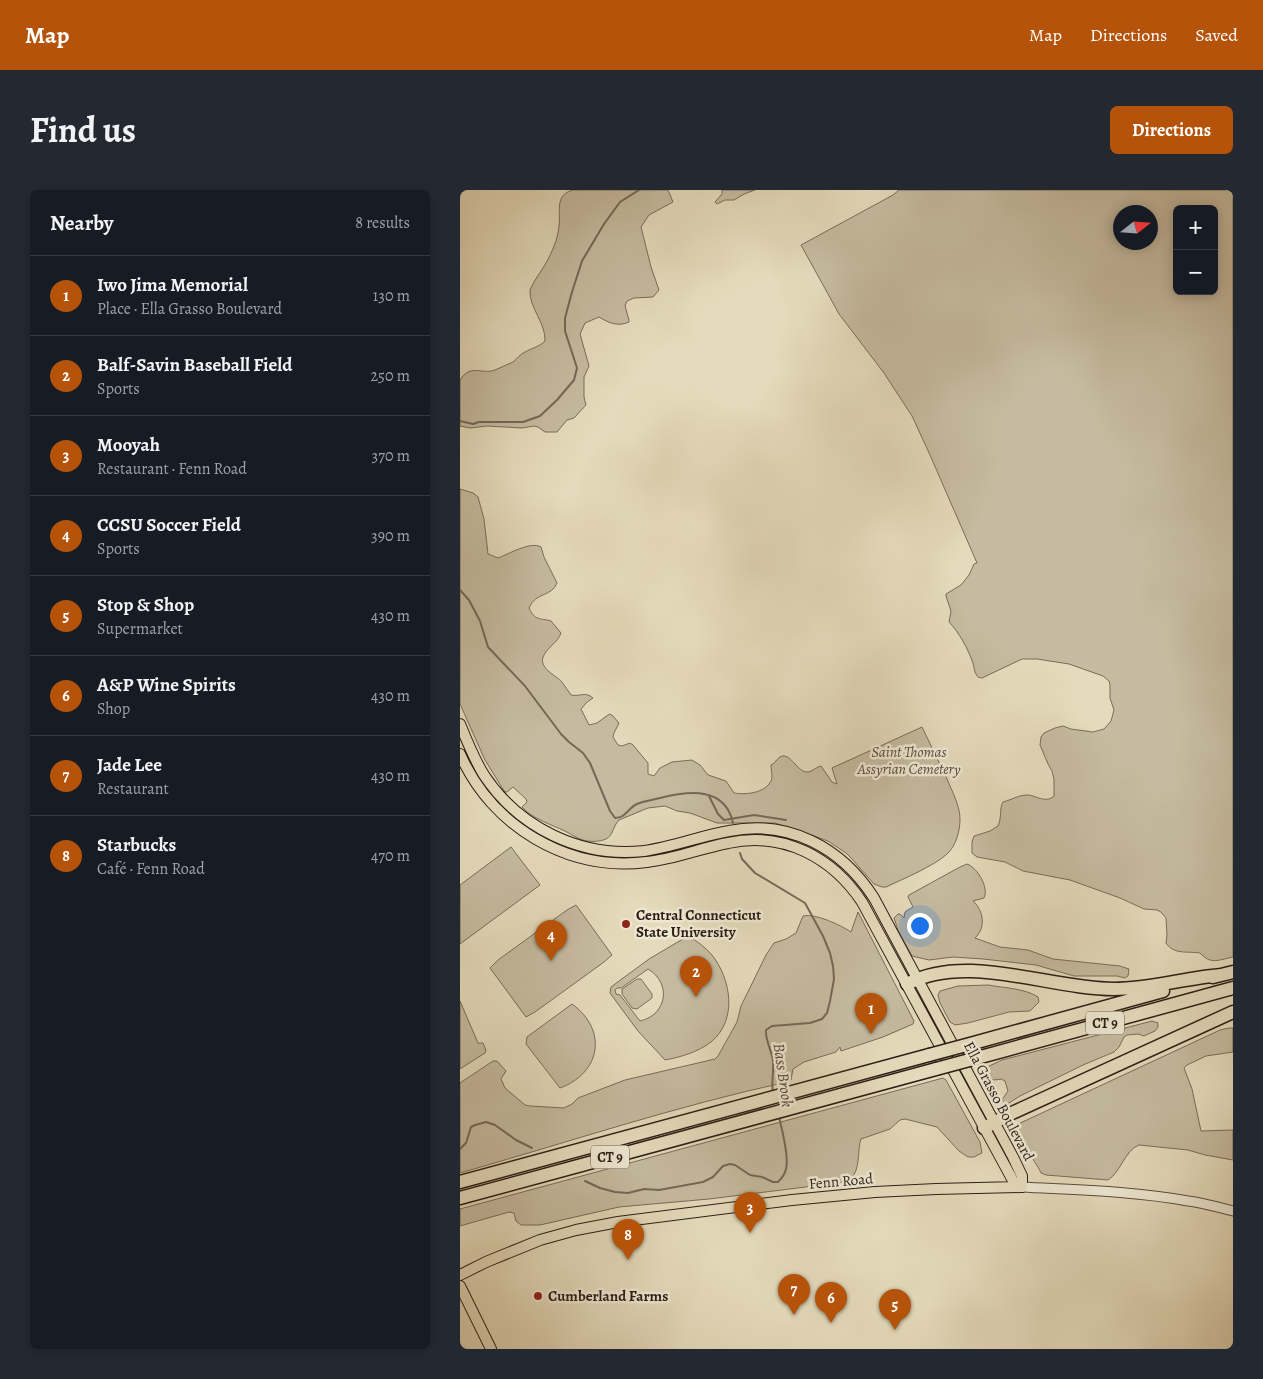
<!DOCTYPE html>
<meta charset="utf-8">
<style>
:root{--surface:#171b24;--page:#242831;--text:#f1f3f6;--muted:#9ea1a6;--line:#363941;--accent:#b45309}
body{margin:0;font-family:Alegreya,serif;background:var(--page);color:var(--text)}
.controls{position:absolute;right:15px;top:15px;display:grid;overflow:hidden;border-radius:8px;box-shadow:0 2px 12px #0003}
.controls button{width:45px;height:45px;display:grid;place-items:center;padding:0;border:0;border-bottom:1px solid var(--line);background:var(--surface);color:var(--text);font:25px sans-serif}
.compass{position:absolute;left:653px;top:15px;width:45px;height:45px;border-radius:50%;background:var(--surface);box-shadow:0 2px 12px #0003;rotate:73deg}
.you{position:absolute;left:459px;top:735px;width:18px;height:18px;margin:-12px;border:4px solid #fff;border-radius:50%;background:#1a73e8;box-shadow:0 0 0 8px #1a73e833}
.badge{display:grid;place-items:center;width:32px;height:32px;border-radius:50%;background:var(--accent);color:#fff;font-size:16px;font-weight:700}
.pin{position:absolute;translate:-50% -41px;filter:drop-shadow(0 1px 2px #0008)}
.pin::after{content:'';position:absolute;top:26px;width:18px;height:15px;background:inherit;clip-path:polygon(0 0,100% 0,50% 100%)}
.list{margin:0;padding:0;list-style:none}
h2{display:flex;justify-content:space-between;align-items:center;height:65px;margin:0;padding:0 20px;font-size:21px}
h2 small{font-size:16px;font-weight:400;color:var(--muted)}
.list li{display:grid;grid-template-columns:32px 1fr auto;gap:15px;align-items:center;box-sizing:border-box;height:80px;padding:0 20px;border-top:1px solid var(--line)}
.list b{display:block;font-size:19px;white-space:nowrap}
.list p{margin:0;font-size:16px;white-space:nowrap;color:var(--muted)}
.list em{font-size:16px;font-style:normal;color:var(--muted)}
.map{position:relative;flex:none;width:773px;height:1159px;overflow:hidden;border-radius:8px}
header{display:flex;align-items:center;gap:30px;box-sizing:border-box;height:70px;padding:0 25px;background:var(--accent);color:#fff}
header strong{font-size:24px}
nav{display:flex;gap:28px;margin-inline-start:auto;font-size:18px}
.intro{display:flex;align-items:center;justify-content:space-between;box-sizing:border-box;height:120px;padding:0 30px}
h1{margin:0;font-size:35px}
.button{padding:12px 22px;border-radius:8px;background:var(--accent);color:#fff;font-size:18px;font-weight:700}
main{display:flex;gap:30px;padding:0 30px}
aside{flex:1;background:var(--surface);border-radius:8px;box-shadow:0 2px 12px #0003}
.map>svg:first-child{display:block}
.green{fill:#c6bba0;stroke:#796c5b;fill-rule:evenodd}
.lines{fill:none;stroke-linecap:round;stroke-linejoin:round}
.stream{stroke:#756858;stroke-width:2}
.minor-casing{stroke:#5a4c40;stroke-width:11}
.major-casing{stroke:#2c1d16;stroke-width:12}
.highway-casing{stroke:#2c1d16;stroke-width:15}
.minor{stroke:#eee8d3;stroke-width:9}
.major{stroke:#e5dbbc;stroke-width:10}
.highway{stroke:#e5dbbc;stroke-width:12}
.highway-bridge-casing{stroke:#2c1d16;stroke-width:15;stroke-linecap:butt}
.highway-bridge{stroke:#e5dbbc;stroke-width:12}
.poi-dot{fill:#8f2418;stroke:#eee8d3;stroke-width:2}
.labels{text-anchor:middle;stroke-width:5;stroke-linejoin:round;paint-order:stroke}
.shield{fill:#eee8d3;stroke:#665a4f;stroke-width:1}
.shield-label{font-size:14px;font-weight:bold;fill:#2c1d16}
.park-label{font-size:15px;font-style:italic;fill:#5a4c3f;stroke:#eee8d3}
.poi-label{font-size:15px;font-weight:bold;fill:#2c1d16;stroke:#eee8d3;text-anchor:start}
.street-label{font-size:15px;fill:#2c1d16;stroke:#eee8d3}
.water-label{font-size:16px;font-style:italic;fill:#57493c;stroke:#eee8d3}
</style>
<header>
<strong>Map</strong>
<nav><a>Map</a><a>Directions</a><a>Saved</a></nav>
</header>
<div class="intro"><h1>Find us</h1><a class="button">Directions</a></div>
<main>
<aside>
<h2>Nearby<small>8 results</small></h2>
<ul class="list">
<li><span class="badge">1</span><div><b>Iwo Jima Memorial</b><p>Place · Ella Grasso Boulevard</p></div><em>130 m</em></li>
<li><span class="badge">2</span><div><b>Balf-Savin Baseball Field</b><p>Sports</p></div><em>250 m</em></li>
<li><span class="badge">3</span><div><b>Mooyah</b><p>Restaurant · Fenn Road</p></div><em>370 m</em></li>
<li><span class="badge">4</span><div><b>CCSU Soccer Field</b><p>Sports</p></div><em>390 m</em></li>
<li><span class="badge">5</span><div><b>Stop &amp; Shop</b><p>Supermarket</p></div><em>430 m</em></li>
<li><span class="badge">6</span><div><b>A&amp;P Wine Spirits</b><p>Shop</p></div><em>430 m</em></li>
<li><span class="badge">7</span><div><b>Jade Lee</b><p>Restaurant</p></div><em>430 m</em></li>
<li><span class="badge">8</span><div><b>Starbucks</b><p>Café · Fenn Road</p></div><em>470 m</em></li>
</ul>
</aside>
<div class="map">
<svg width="773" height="1159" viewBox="0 0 773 1159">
<rect width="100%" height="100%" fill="#e5dbbc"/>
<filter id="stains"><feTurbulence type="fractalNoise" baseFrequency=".004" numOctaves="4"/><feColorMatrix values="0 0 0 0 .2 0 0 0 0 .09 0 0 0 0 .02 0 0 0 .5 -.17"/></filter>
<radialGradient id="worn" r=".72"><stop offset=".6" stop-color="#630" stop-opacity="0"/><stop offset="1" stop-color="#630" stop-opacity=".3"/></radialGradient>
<!-- green -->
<path class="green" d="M113 0H208L213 12 189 25 181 37 191 77 199 100 193 107 174 108 167 111 165 116 169 130V132C158 137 149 133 139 127L125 133 120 144 129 176 124 187V207L126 215 114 228 107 230 97 242H85L78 237 74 236 62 238 27 236 10 238 0 236V190C11 173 21 185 35 180 41 177 47 175 53 172 57 169 60 164 65 162 72 158 79 157 85 151 86 133 69 118 70 100 74 90 81 82 86 73 92 62 98 49 99 36 101 22 94 5 113 0Z
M262 0H295L284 4 274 10H265L257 14 255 12 262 4Z
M439 0H773V767C758 770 751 775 740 763 727 761 714 765 706 753L707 745 706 728 701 722 697 720 684 719 660 708 610 690 563 681 545 672 517 667 512 663V652L514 646 530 641 538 636C542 628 539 619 543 612 551 610 559 605 567 605 576 605 585 614 594 606V589L592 581 588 574 580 555 581 547 584 543 595 538 603 536 611 539 633 542 644 539 651 531 654 520 650 508V495L649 491 643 486 609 474 577 469H562L522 488C518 487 518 488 516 484 514 481 514 476 513 473 508 459 499 442 489 432L491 421 486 406V404L501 395 509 385 514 374 517 373 470 265 452 226 424 183 379 124 341 55 433 5ZM717 19H754V101H717ZM660 22H690V52H660Z
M0 299 13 303 18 307 24 329 28 364 38 368C49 364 70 351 81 357L84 367 97 393C92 407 75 402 69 418 75 431 80 428 91 431L101 443C98 452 88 457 84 465 77 478 96 485 102 492 105 496 108 501 111 505 120 507 125 501 133 508L127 512 121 519 129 535 137 533 148 525 150 524 153 526 159 533 154 543 153 547 158 555 162 556 170 553 173 555 188 573V584L194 586 200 578 212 572 232 570 240 575 248 585 266 591 274 603C286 605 305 603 311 591 313 587 311 580 311 575 315 573 317 569 320 567 330 561 337 582 347 582 352 582 356 577 361 576L372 592 377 594 372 578 462 537C470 554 479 572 487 589 492 601 500 616 500 629 500 641 496 656 487 664 474 676 443 689 426 697H422L414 694 392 669 386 663 368 651 340 641 315 633H257L230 623 217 621 205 616 188 618 159 630C153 636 153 646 146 649 139 652 130 652 123 650 116 648 111 644 105 641 92 635 71 628 62 617L67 612 66 609 53 597 47 602H45L41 596 25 570 0 514Z
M51 657 80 695 0 754V695Z
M507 674C518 678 529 698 524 708L513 711C524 721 526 738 515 748L540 757 568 760 593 769 660 776 669 779 668 786 665 788 657 786H614L576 775 523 769 493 767 469 770 452 766 438 740 434 728 438 724H440L444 728 445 722 453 717 448 707 449 705 500 677Z
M116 715 152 765 144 772 75 822 66 827 30 778 38 770 107 720Z
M398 722 454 831 453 834 423 847 381 861 380 857 376 862 344 872 333 879 331 890 327 892C216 916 109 952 0 983V893L33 871H37L46 881 41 889 45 898 65 915 70 916 104 918 112 914 118 908 165 890 255 869 258 866 277 832 281 816 306 765 314 753 326 749 336 743 343 726C356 723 382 736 391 742Z
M228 746C237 751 245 757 252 765 271 789 278 830 251 852 238 862 221 867 205 870L178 841 150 803 151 797 189 769ZM188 779C212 793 207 825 180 831L160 805 156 804 155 800 157 798H161Z
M177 789H181L192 804V808L177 819 172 818 162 804V799Z
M528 795C544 798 564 798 578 807L579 812 570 821 549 822 508 833 495 835 490 832 480 813 478 805 480 801 498 796Z
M0 811 18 853H23L26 860 25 863 0 879Z
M112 814C148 840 141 883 100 898L66 854 67 847Z
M692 831 698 833V837L695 841 684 846 678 844 667 845 664 847 659 857 654 862 623 875 560 906 549 913H545L542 910 548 901 545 891 541 889C533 891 523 890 523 879L525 878 542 870Z
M769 838H773V862L746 866 727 875 724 878 732 899 741 941 773 940V970L745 965 728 960 679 955C665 960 661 982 648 990L586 985 581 983C575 969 555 948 556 935L760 840Z
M483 888 486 890 520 952 522 963 514 967H508L499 961 477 937 445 929 440 930 430 939 401 949C397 960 401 981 390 989 387 991 382 992 378 993L249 1009 159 1017 80 1035H61L56 1031 54 1023 49 1022 0 1036V1019Z"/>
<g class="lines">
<!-- stream -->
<path class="stream" d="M0 231 13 234 19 232H63L80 226 97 210 114 190 117 178 105 141V128L112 102 122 71 144 34 160 12 179 0
M0 400 9 410 20 431 28 457 65 496 101 544 109 552 123 563 130 573 150 621 155 628C166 628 168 618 177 614 184 611 193 610 200 608 228 601 265 596 273 633
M249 606 258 624 264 630 294 625 326 630
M280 663 282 669 295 683 345 713 363 746 370 763 373 776 374 789 370 811 367 823 362 829 350 833 312 836 306 840C305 850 312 861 313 871 314 882 311 892 313 903
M0 959 6 953 11 937 15 935 26 932 35 935 56 950 72 958
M125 991 140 998 155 1002 168 1003 184 999 199 1000 243 992 253 987 263 976 270 974 275 975 290 985 302 987 313 992H318C321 989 325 984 326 979 329 968 322 939 319 927"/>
<defs>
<path id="minor" d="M562 997C617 1000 673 1001 728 1011 743 1013 758 1017 773 1021"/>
<path id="major" d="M0 534C7 551 14 569 24 585 59 638 121 668 184 661 213 657 240 646 269 641 329 629 382 658 414 708L553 967 562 986V997
M0 564C32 637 108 682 187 672 215 669 241 658 268 653 323 641 372 667 402 712L551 987 554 993 562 997
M0 1085 26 1072 80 1050 116 1040 158 1032 332 1010 415 1002 476 999 562 997
M0 1096 31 1159"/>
<path id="highway" d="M753 787 773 782
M447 794C507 762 589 799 654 799 690 799 725 788 761 785
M510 854 703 801
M517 868 773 798
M524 938 552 923 773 822
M0 992 469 865
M0 1008 476 879"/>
</defs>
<!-- minor casing -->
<use href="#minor" class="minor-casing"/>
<!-- major casing -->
<use href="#major" class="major-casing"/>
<!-- highway casing -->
<use href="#highway" class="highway-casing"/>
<!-- minor -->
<use href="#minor" class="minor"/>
<!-- major -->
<use href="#major" class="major"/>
<!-- highway -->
<use href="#highway" class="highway"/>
<defs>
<path id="highway-bridge" d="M469 865 510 854
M476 879 517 868"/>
</defs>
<!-- highway-bridge casing -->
<use href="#highway-bridge" class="highway-bridge-casing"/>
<!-- highway-bridge -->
<use href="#highway-bridge" class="highway-bridge"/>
</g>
<!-- markers -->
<g class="poi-dot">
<circle cx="166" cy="734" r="5"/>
<circle cx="78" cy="1106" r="5"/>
</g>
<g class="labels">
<!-- shield labels -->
<g class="shield">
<rect x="626" y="821.5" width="38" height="23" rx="4"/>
<rect x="131" y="955.5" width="38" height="23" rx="4"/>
</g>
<g class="shield-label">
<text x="645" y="838">CT 9</text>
<text x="150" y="972">CT 9</text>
</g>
<!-- park labels -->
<g class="park-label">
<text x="449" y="567">Saint Thomas<tspan x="449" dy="17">Assyrian Cemetery</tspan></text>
</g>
<!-- poi labels -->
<g class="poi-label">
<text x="176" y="730">Central Connecticut<tspan x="176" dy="17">State University</tspan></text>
<text x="88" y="1111">Cumberland Farms</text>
</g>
<!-- street labels -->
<g class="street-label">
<text transform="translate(539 911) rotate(62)" y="5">Ella Grasso Boulevard</text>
<text transform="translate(381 991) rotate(-5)" y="5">Fenn Road</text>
</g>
<!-- water labels -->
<g class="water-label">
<text transform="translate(324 885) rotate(82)" y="6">Bass Brook</text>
</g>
</g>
<rect width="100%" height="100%" filter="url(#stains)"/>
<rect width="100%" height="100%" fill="url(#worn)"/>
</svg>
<div class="controls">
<button>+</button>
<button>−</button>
</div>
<svg class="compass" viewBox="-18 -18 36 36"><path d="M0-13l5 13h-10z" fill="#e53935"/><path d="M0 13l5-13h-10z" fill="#9ea1a6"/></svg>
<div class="you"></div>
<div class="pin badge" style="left:411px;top:844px">1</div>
<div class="pin badge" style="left:236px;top:807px">2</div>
<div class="pin badge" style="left:290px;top:1043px">3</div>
<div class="pin badge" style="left:91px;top:771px">4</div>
<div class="pin badge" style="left:435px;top:1140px">5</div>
<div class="pin badge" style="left:371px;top:1133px">6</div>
<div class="pin badge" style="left:334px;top:1125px">7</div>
<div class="pin badge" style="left:168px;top:1070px">8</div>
</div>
</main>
